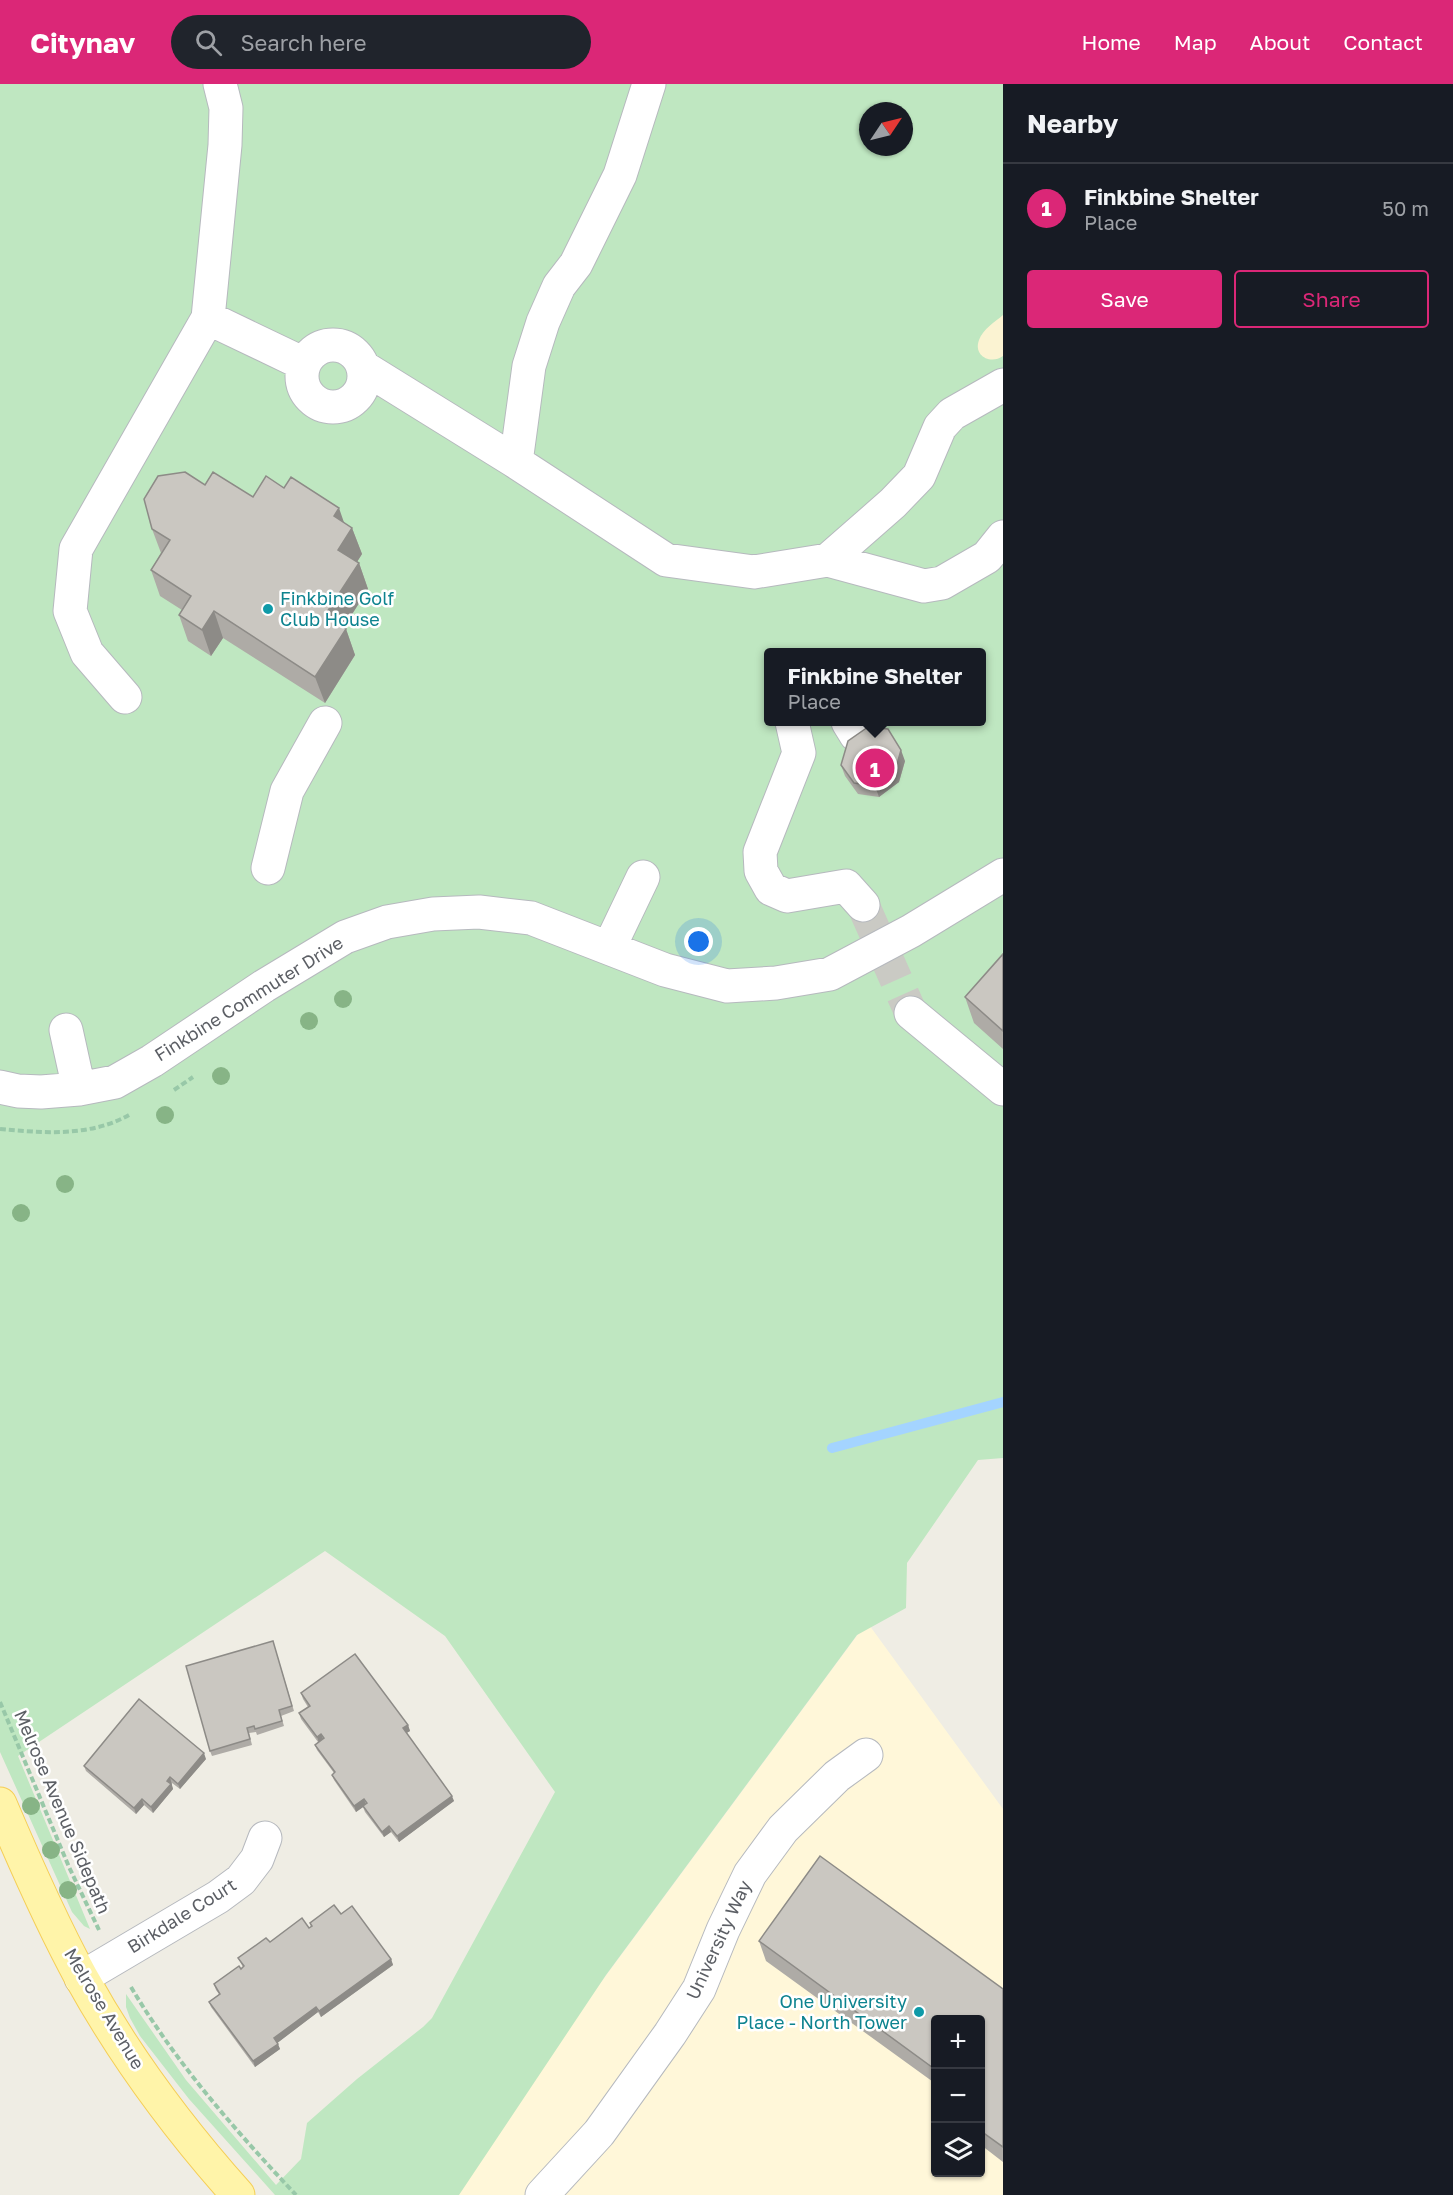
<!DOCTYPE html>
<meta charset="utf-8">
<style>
:root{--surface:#171b24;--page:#20242c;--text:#f1f3f6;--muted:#9ea1a6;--line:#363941;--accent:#db2777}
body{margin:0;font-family:"Golos Text",sans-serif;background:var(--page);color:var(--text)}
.controls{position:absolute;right:18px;bottom:18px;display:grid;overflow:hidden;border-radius:6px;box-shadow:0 2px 4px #0004}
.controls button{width:54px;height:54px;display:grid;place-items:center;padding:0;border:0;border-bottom:2px solid var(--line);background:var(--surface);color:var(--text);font:30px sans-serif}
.compass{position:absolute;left:859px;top:18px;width:54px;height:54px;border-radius:50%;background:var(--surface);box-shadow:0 2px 4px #0004;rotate:55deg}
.you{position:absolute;left:699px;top:858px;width:21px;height:21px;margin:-15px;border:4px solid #fff;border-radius:50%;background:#1a73e8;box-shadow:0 0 0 9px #1a73e833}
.badge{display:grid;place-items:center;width:39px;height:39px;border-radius:50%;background:var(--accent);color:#fff;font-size:20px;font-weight:700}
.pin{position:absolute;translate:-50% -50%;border:3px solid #fff;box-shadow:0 2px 6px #0006}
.popup{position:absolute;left:764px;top:564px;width:222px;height:78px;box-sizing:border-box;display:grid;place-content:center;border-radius:6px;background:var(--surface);filter:drop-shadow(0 2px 4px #0005);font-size:20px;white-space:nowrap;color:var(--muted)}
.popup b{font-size:22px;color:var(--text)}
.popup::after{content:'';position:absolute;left:50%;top:100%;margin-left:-12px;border:12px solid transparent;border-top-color:var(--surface)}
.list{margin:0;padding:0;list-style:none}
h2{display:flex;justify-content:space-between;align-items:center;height:78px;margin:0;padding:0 24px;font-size:26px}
h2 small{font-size:20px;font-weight:400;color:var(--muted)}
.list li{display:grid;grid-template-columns:39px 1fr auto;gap:18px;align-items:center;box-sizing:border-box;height:90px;padding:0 24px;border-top:2px solid var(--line)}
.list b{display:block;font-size:22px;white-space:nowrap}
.list p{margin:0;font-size:20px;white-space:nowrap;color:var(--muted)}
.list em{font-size:20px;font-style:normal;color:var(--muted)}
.actions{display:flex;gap:12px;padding:18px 24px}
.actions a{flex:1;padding:14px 0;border:2px solid var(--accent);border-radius:6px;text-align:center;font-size:21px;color:var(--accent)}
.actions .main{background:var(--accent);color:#fff}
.icon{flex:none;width:33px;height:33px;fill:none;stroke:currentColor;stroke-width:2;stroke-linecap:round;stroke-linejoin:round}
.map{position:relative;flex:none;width:1003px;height:2111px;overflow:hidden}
header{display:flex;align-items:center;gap:36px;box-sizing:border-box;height:84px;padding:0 30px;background:var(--accent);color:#fff}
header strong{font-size:28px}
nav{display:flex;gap:33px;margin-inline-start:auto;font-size:21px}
.search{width:420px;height:54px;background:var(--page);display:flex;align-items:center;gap:15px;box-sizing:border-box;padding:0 21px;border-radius:33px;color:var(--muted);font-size:22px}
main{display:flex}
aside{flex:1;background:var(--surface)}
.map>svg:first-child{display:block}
.commercial{fill:#fff7d9;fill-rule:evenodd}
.green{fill:#bfe7c1;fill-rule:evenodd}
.sand{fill:#fbf3d2}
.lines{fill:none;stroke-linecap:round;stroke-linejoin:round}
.stream{stroke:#a4d4ff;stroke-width:10}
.minor-tunnel{stroke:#cacac4;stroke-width:33;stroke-dasharray:33 16;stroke-linecap:butt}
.minor-casing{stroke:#b6b9be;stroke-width:35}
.major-casing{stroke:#f5ce56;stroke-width:35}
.path{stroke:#98c8a8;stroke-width:4;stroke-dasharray:6 3;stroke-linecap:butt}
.minor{stroke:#fff;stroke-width:33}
.major{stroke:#fff4a9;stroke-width:33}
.tree{fill:#87b486}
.wall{fill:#aeaba6}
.shaded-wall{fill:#8d8b87}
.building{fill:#cac7c1;stroke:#8d8b87;stroke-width:1.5}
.culture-dot{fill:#0f9aa8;stroke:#fff;stroke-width:2}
.labels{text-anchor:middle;stroke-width:5;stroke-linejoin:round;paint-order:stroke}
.culture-label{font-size:18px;fill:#0d838f;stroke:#fff;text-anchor:start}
.street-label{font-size:18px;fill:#5c5f65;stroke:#fff}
</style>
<header>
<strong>Citynav</strong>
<div class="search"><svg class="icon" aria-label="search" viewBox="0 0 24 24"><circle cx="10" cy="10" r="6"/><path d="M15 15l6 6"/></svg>Search here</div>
<nav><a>Home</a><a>Map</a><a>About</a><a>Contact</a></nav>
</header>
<main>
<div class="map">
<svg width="1003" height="2111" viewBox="0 0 1003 2111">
<rect width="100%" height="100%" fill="#efede4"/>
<!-- commercial -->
<path class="commercial" d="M867 1538 1003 1725V2111H444ZM936 1936H980V2088H936Z"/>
<!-- green -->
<path class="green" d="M0 0H1003V1374L978 1376 907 1479 906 1524 857 1551 606 1891 459 2111H275L189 2015 140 1952 130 1934 126 1923V1910L186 1996 276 2101 301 2075 307 2039 357 1995 423 1943 432 1934 555 1708 445 1552 325 1467 18 1672 90 1845 84 1842 72 1828 0 1668ZM868 27H904V63H868ZM768 568H982V638H768Z"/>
<!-- sand -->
<path class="sand" d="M1003 231V272C991 281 973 272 979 256 983 245 995 238 1003 231Z"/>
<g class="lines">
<!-- stream -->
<path class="stream" d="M832 1364 1003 1318"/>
<!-- minor-tunnel -->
<path class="minor-tunnel" d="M863 821 911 929"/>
<defs>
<path id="minor" d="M649 0 620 91 576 180 559 202 543 238 529 282 516 378 666 476 754 488 828 476 893 419 919 392 940 343 952 330 1003 301
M208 234 304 280
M302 292a31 31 0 1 1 62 0a31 31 0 1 1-62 0Z
M363 283 516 378
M828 476 924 502 942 499 987 473 1003 453
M125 613 87 569 70 527 76 465 208 234 225 61 226 24 220 0
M792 638 799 669 760 768 761 787 771 805 787 812 846 802 863 821
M848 638 856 651
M268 784 287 707 325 639
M609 864 643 793
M911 929 1003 1005
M66 946 79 1005
M0 1003 18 1007 41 1008 79 1005 115 998 152 977 264 902 345 853 387 838 433 830 479 828 531 834 665 886 727 902 776 899 830 890 911 847 1003 791
M81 1894 218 1813 241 1796 257 1775 265 1754
M542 2111 599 2049 670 1950 699 1905 723 1846 750 1790 783 1745 837 1692 866 1671"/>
<path id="major" d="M0 1720C25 1779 51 1838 81 1893 124 1971 179 2045 238 2111"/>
</defs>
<!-- minor casing -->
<use href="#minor" class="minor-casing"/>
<!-- major casing -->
<use href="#major" class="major-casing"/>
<!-- path -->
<path class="path" d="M174 1006 193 993
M0 1045C42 1049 90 1053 129 1031
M0 1618 69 1783 99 1846
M131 1903C176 1979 235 2046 296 2111"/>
<!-- minor -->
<use href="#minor" class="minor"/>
<!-- major -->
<use href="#major" class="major"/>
</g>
<!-- trees -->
<g class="tree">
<circle cx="343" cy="915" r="9"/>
<circle cx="309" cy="937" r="9"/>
<circle cx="221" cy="992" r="9"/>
<circle cx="165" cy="1031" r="9"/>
<circle cx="65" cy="1100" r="9"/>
<circle cx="21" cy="1129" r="9"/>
<circle cx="31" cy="1722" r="9"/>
<circle cx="51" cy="1766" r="9"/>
<circle cx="68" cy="1806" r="9"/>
</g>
<!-- wall -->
<path class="wall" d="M205 401 253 413 284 404 352 444 362 470 357 478 359 479 368 505 344 543 346 545 355 571 325 619 223 554 211 572 188 557 179 531 182 526 160 512 151 486 161 469 152 445Z
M905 677 899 698 879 713 858 710 845 692 841 681Z
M1003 870V965L974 939 965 913Z
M273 1557 294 1627 281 1632 284 1642 257 1651 256 1648 249 1649 252 1661 212 1672 210 1667Z
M301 1609 408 1641 410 1647 406 1649 454 1717 399 1758 391 1748 384 1753 365 1728 363 1723 356 1728 334 1696 332 1691 334 1689 317 1666 315 1661 318 1658 301 1635 299 1629 308 1623 303 1615Z
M206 1675 180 1705 172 1699 171 1700 173 1705 153 1729 144 1721 136 1730 86 1687 84 1682Z
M341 1830 391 1875 393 1881 321 1933 318 1928 277 1959 280 1965 255 1983 211 1923 209 1918 219 1910 216 1906 214 1900 243 1883 238 1874 270 1858 309 1844 311 1843 310 1839Z
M759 1857 1003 1905V2078L981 2061V1935H936V2000L766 1877Z"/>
<!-- shaded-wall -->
<path class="shaded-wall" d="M339 424 348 450 352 444 362 470 348 492 338 466 334 432Z
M359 479 368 505 335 557 325 531Z
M214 527 223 554 211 572 202 546Z
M346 545 355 571 325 619 315 593Z
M901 666 905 677 899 698 879 713 875 702Z
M408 1641 410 1647 405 1650 403 1644Z
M321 1650 323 1655 319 1659 317 1653Z
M204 1669 206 1675 180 1705 178 1700Z
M170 1693 173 1705 153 1729 151 1723Z
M452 1712 454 1717 399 1758 397 1752Z
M142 1715 144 1721 136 1730 134 1724Z
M364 1715 366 1721 356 1728 354 1722Z
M389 1742 391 1748 384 1753 382 1748Z
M391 1875 393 1881 321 1933 319 1927Z
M316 1923 318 1928 276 1960 274 1954Z
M278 1960 280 1965 255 1983 253 1977Z"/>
<!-- building -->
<path class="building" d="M185 388 205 401 213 388 253 413 266 392 284 404 291 393 339 424 334 432 352 444 338 466 359 479 325 531 346 545 315 593 214 527 202 546 179 531 191 512 151 486 170 456 152 445 144 415 158 392Z
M868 643 888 645 901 666 895 687 875 702 854 699 841 681 848 657Z
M1003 870V947L965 913Z
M273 1557 292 1622 279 1626 282 1637 255 1645 254 1642 247 1644 250 1655 210 1667 186 1582Z
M355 1570 408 1641 403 1644 452 1712 397 1752 389 1742 382 1748 363 1722 367 1719 364 1715 354 1722 332 1691 335 1688 315 1661 324 1654 321 1650 317 1653 299 1629 310 1622 301 1609Z
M139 1615 204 1669 178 1700 170 1693 167 1697 171 1700 151 1723 142 1715 134 1724 84 1682Z
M820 1772 1003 1905V2063L981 2047V1935H936V1986L759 1857Z
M334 1821 341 1830 352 1822 391 1875 319 1927 316 1923 274 1954 278 1960 253 1977 209 1918 220 1910 214 1900 239 1882 241 1885 244 1882 238 1874 266 1854 270 1858 302 1834 309 1844 312 1842 310 1839Z"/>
<!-- markers -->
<g class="culture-dot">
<circle cx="268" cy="525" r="6"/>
<circle cx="919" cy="1928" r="6"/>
</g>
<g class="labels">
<!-- culture labels -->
<g class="culture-label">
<text x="280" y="521">Finkbine Golf<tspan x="280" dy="21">Club House</tspan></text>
<text x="907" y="1924" text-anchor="end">One University<tspan x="907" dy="21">Place - North Tower</tspan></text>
</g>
<!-- street labels -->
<g class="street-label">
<text transform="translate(249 915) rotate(-32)" y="6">Finkbine Commuter Drive</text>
<text transform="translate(62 1728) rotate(67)" y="6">Melrose Avenue Sidepath</text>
<text transform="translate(182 1832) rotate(-32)" y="6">Birkdale Court</text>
<text transform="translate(719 1856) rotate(-65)" y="6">University Way</text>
<text transform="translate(104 1925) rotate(59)" y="6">Melrose Avenue</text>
</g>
</g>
</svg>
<div class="controls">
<button>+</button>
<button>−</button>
<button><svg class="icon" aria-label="layers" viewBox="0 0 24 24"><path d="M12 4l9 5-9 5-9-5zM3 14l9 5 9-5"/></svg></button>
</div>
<svg class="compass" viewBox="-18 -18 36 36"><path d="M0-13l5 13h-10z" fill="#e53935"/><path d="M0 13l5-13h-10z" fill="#9ea1a6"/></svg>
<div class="you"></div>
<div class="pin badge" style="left:875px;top:684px">1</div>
<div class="popup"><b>Finkbine Shelter</b>Place</div>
</div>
<aside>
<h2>Nearby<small></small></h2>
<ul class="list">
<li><span class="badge">1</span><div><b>Finkbine Shelter</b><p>Place</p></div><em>50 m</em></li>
</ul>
<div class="actions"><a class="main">Save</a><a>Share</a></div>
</aside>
</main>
